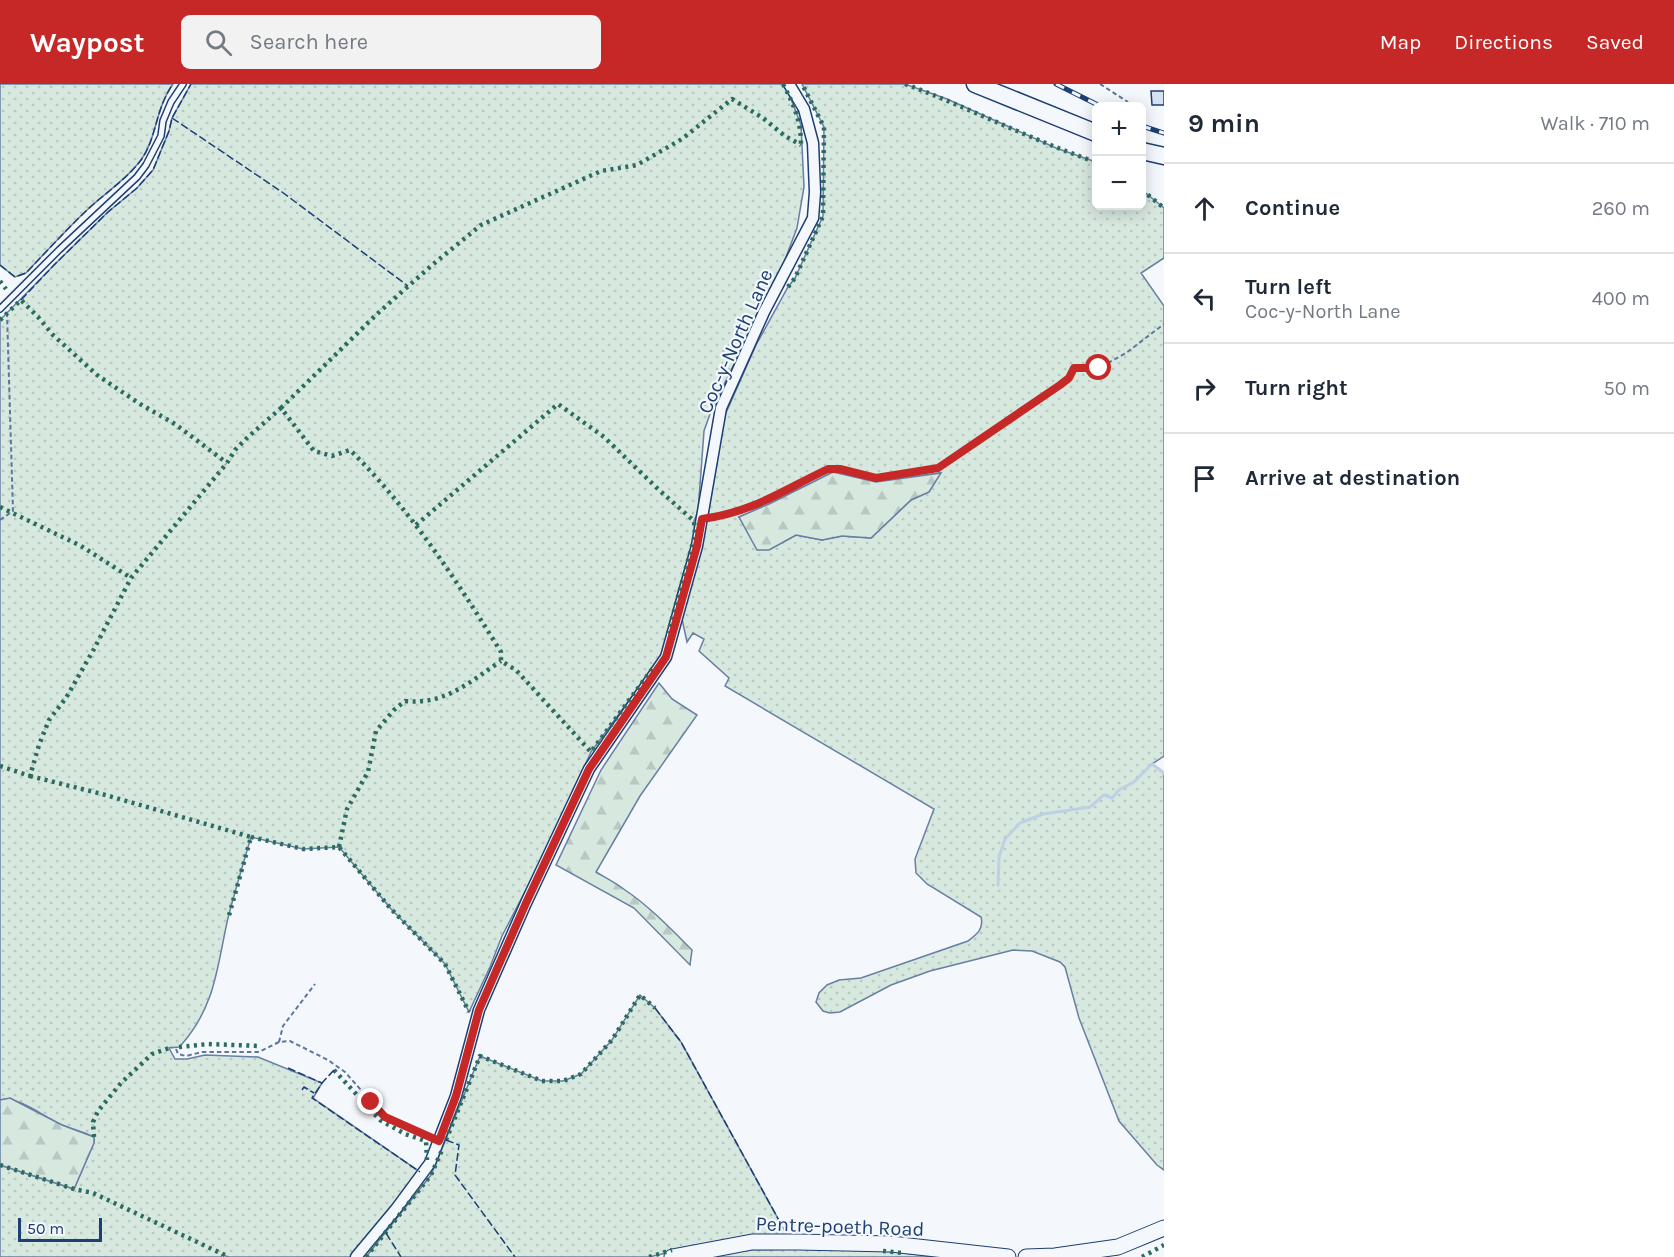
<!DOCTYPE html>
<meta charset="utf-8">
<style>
:root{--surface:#fff;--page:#f2f2f3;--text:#1f2937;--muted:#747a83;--line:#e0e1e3;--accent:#c62828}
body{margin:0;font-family:Karla,sans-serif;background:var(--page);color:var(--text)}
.controls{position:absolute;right:18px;top:18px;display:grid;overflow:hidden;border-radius:9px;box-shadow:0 3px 15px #0003}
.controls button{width:54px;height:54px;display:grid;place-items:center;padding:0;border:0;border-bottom:2px solid var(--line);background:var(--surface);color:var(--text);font:30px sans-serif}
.scale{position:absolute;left:18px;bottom:15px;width:84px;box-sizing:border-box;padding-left:6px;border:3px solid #1d3f73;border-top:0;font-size:16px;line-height:21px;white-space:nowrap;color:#1d3f73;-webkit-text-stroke:4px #f4f7fb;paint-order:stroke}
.stop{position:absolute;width:18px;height:18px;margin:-14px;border:4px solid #c62828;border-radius:50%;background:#fff}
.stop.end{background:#c62828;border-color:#fff;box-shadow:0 2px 6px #0008}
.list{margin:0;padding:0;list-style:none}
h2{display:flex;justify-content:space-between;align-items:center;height:78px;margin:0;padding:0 24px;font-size:26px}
h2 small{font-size:20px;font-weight:400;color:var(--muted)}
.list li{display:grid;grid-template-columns:39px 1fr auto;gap:18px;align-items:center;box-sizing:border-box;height:90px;padding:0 24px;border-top:2px solid var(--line)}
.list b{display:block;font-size:22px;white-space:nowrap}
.list p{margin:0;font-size:20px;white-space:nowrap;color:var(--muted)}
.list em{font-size:20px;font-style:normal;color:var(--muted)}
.icon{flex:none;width:33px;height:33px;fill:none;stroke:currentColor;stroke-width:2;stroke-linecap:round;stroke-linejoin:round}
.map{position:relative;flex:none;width:1164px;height:1173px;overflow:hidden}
header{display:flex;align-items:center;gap:36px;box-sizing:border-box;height:84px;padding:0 30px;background:var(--accent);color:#fff}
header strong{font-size:28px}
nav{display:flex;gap:33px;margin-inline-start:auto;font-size:21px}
.search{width:420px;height:54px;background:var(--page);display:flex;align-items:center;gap:15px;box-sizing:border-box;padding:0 21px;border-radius:9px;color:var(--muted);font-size:22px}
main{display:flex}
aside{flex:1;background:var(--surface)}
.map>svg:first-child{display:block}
.grass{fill:url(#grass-dots);stroke:#687fa3;stroke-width:1.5;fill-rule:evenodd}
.forest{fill:url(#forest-firs);stroke:#687fa3;stroke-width:1.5}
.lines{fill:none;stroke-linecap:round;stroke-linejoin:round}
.stream{stroke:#bed0e5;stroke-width:3}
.building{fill:#d5e0f0;stroke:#1d3f73;stroke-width:1.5}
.lane-casing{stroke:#1d3f73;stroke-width:8}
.street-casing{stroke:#1d3f73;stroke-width:13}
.secondary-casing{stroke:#1d3f73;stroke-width:17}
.primary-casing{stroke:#1d3f73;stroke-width:19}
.path{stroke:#5e769c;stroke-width:2;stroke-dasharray:4.5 3;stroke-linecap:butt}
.lane{stroke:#f4f7fb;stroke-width:5}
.street{stroke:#f4f7fb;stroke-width:10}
.secondary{stroke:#f4f7fb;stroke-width:15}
.primary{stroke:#f4f7fb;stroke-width:16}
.rail-casing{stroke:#1d3f73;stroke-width:5}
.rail{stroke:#f4f7fb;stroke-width:3;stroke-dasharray:9;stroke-linecap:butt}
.hedge{stroke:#2c6c60;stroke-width:4.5;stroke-dasharray:3 4.5;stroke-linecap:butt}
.fence{stroke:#1d3f73;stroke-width:1.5;stroke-dasharray:8 3;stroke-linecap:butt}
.route{stroke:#c62828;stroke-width:8}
.labels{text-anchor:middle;stroke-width:4.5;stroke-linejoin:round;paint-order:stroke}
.street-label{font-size:20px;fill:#1d3f73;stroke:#f4f7fb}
</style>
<header>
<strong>Waypost</strong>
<div class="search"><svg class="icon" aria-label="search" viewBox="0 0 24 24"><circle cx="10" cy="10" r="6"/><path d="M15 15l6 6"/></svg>Search here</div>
<nav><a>Map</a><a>Directions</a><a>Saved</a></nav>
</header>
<main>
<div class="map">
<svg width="1164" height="1173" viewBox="0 0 1164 1173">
<defs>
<pattern id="grass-dots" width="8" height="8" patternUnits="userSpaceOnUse" patternTransform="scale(1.5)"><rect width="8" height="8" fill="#d7e8df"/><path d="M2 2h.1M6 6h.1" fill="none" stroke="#b8c8c3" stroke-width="1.8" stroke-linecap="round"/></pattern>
<pattern id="forest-firs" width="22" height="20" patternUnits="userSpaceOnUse" patternTransform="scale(1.5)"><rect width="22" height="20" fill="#d7e8df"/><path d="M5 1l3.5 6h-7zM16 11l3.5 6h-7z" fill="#b8c8c3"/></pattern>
</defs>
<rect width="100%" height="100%" fill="#f4f7fb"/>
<!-- grass -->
<path class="grass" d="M0 0H173C155 25 157 54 141 76 126 96 105 109 87 126 66 146 46 168 26 189L15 193 0 181Z
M191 0H783L791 15 801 41 804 103 797 144 783 181 711 327 704 347 698 428 694 437 695 451 678 508 664 569 591 668 542 775 502 852 490 883 469 928 445 880 391 825 339 763 303 765 251 753C243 780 235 807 228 834 217 882 216 921 182 960L179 963 169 964 175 975H187L205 971 258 973 322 999 313 1014 420 1088 351 1173H229L222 1171 221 1173H0V1081L74 1105 94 1058V1053C83 1048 72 1045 62 1041 45 1034 18 1011 0 1016V236L54 181 108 128 137 104 153 86 169 47 172 34Z
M802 0H905L947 15 1056 64 1096 78V122H1142V106L1164 124V174L1141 189 1164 222V672L1152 680 1164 689V1086L1157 1081 1119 1037 1079 934 1065 883 1060 878 1032 867 1013 866 930 887 891 901 840 928 830 929 823 927 816 918 819 909 827 901 839 896 861 894 968 857C977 850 984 845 981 833L927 800 916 789 915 775 934 725 725 602 729 594 699 567 704 555 693 549 687 558 682 535 707 436 725 331 756 261 788 203 795 194 823 132 824 43ZM833 388 876 398 940 389 929 408 911 416 871 454 842 452 822 456 796 451 770 465 739 433 769 420Z
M640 911 655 924 681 958 787 1151 722 1156 649 1173H366L431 1091 480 972 542 997H563L581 990 612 956Z
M796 1165 883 1167 940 1173H708L743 1166Z"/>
<!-- forest -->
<path class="forest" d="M833 388 876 398 941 389 929 408 911 416 871 454 842 452 822 456 796 451 769 466H757L739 433 769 420Z
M659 599 672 615 697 631 640 712 596 788C606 794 616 799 625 806 649 822 671 845 692 866L690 881 634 824 556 781 601 686Z
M10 1014 62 1041 94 1053V1059L74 1105 0 1081V1016Z"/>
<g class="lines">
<!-- stream -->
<path class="stream" d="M998 801 999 773 1005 755 1020 739 1043 730 1090 723 1104 711 1112 714 1119 706 1134 698 1152 680 1164 689"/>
</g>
<!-- building -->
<path class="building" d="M1151 7H1164V21H1152Z"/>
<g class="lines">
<defs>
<path id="lane" d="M0 225 59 166 137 93 146 81 161 52 163 37 171 18 183 0"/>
<path id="street" d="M356 1173 396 1125 430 1079 456 1012 479 926 526 819 589 685 666 573 697 462 721 324 764 228 813 134 815 108 813 59 804 25 789 0"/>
<path id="secondary" d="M672 1173 752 1158H798L891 1160 1008 1173
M1026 1173 1055 1172 1118 1163 1164 1144"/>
<path id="primary" d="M975 0 1096 49
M1142 67 1164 72"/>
</defs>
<!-- lane casing -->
<use href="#lane" class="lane-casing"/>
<!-- street casing -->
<use href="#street" class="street-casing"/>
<!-- secondary casing -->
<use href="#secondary" class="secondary-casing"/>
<!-- primary casing -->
<use href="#primary" class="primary-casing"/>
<!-- path -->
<path class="path" d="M1100 0 1128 18
M713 433 736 428 768 417 828 385H840L876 394 938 384 1060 301 1069 294 1074 284H1099L1126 269 1164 240
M0 436 13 427 7 229
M279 958 283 942 315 900
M176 965 178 970 186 972 202 968H259L279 958 290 957 328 976 345 988 385 1033 428 1052"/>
<!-- lane -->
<use href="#lane" class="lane"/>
<!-- street -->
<use href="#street" class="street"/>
<!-- secondary -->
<use href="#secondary" class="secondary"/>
<!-- primary -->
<use href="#primary" class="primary"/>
<defs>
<path id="rail" d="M1056 0 1100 22
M1142 42 1164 49"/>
</defs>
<!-- rail casing -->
<use href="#rail" class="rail-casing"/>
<!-- rail -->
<use href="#rail" class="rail"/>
<!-- hedge -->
<path class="hedge" d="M783 0C794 21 801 37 801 61
M905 0C970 24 1031 56 1096 78
M1142 106 1164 124
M0 197 6 205
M788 203 795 194 823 132 824 43 802 0
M0 236 21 216 38 233 53 251 97 291 140 320 175 340 227 379
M281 324 377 230 431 182 481 141 601 87 637 81 682 55 732 15 763 34 785 52 801 61
M0 423 81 462 131 494
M416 441 558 320 604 353 659 406 694 437 695 451 668 549
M0 682 30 692 39 661 49 636 66 614 94 565 131 494 227 379 235 366 248 353 281 324 314 367 332 372 350 366C410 425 457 497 501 568V577L516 586 591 668 655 581
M30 692 102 710 251 753 228 835
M251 753 303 765 339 763 391 825 445 880 469 928
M339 763 347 725 368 688 376 647 394 626 405 617C446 621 469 598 501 577
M179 963 208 960 260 962
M334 986 380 1036 405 1050 426 1057 427 1076
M94 1053 93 1038 98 1027 121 999 152 970 169 964
M446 1056 480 972 542 997H563L581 990 612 956 640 911 655 924
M0 1081 74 1105 93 1109 229 1173
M883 1167 902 1169
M366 1173 431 1091 442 1066
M649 1173 672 1166
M1142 1173 1164 1161"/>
<!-- fence -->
<path class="fence" d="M172 34 282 108 408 202
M0 181 15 193 26 189C46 168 66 146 87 126 105 109 126 96 141 76 157 54 155 25 173 0
M21 216 54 181 108 128 137 104 153 86 169 47 172 34 191 0
M655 924 681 958 787 1151
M288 984 322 999
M334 986 322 999 312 1014 420 1088
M302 1006 304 1003 314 1009
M446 1056 459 1061 455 1091 515 1173
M386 1149 401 1173"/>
</g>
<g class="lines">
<!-- route -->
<path class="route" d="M371 1018 385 1033 439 1057 456 1012 479 926 526 819 589 685 666 573 697 462 702 435C754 428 783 406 828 385H840L876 394 938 384 1060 301 1069 294 1074 284H1099"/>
</g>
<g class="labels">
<!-- street labels -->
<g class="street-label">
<text transform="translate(735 257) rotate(-66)" y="7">Coc-y-North Lane</text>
<text transform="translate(840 1142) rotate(2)" y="7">Pentre-poeth Road</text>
</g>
</g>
</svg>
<div class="controls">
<button>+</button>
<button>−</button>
</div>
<div class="scale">50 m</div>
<div class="stop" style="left:1099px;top:284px"></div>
<div class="stop end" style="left:371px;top:1018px"></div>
</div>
<aside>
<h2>9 min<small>Walk · 710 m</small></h2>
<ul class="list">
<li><svg class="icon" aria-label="ahead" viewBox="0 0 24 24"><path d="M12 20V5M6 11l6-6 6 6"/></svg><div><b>Continue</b></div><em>260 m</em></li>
<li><svg class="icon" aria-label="left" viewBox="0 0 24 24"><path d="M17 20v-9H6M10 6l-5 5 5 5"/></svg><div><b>Turn left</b><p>Coc-y-North Lane</p></div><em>400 m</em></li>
<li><svg class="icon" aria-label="right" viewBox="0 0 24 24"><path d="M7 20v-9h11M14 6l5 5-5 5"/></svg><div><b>Turn right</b></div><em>50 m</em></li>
<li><svg class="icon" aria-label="arrive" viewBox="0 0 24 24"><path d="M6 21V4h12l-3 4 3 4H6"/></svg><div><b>Arrive at destination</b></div></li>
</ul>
</aside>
</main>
